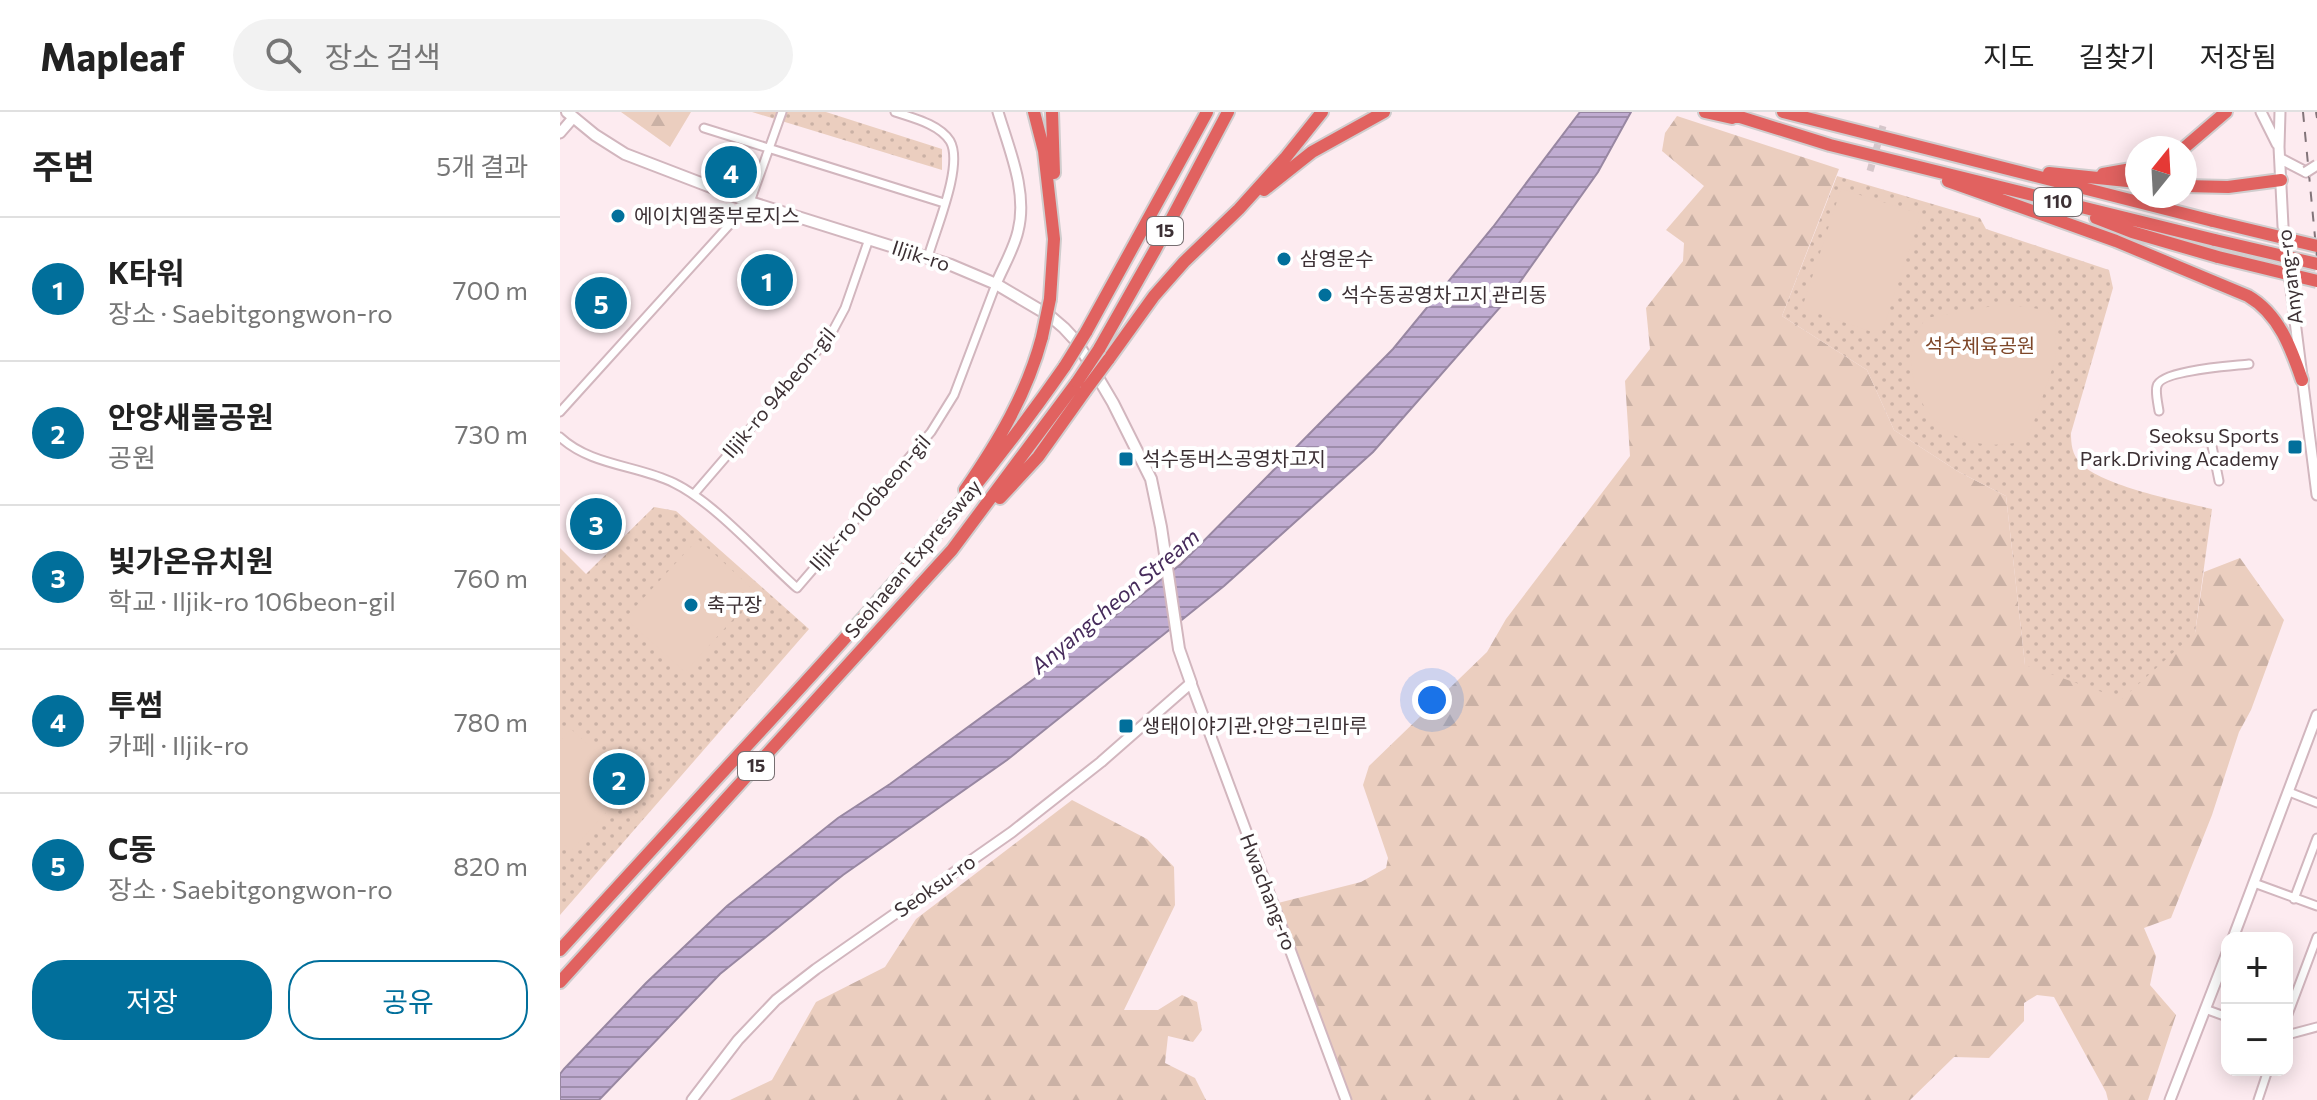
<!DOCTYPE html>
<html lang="ko">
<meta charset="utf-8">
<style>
:root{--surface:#fff;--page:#f2f2f2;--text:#222;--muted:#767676;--line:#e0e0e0;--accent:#016f9b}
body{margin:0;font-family:Commissioner,"Noto Sans KR",sans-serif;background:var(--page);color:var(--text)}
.controls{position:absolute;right:24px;bottom:24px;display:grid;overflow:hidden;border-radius:16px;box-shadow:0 4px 20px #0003}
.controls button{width:72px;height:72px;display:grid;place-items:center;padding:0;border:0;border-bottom:2px solid var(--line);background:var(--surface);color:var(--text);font:40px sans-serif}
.compass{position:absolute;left:1565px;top:24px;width:72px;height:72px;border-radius:50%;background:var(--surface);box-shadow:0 4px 20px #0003;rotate:18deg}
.you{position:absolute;left:872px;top:588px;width:28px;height:28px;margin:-20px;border:6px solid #fff;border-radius:50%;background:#1a73e8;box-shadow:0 0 0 12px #1a73e833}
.badge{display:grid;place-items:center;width:52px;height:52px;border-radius:50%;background:var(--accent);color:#fff;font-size:26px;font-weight:700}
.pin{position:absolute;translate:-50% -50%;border:4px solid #fff;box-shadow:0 2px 8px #0006}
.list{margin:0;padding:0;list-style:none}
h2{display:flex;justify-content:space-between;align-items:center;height:104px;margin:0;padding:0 32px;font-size:34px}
h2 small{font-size:26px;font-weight:400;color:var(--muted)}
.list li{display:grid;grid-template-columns:52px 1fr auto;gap:24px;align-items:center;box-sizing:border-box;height:144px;padding:0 32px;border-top:2px solid var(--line)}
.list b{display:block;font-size:30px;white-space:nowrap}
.list p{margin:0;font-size:26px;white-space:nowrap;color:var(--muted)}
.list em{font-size:26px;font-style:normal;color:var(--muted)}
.actions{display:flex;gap:16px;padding:24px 32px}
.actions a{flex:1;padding:18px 0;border:2px solid var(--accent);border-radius:32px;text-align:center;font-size:28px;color:var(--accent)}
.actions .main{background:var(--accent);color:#fff}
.icon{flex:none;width:44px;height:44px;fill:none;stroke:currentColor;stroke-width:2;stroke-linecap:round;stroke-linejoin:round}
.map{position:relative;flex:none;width:1757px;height:988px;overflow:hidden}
header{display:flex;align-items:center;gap:48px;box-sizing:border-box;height:112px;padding:0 40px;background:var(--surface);border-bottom:2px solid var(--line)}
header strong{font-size:38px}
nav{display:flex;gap:44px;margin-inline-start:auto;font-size:28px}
.search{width:560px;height:72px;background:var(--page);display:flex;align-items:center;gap:20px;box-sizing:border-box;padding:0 28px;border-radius:44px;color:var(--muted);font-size:30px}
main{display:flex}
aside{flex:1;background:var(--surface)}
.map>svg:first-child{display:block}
.forest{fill:url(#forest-firs)}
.park{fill:url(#park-dots)}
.pitch{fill:#ebcebf}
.water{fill:url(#water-rules);stroke:#9887a2;stroke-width:2}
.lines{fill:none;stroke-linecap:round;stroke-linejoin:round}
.minor-tunnel{stroke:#d6c6ca;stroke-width:7;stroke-dasharray:7 3.5;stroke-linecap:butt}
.minor-casing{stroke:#d2b6be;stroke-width:11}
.tertiary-casing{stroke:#d2b6be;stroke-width:13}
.secondary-casing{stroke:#d2b6be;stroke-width:14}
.motorway-casing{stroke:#d0cdce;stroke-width:16}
.minor{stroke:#fff;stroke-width:7}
.tertiary{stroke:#fff;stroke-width:9}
.secondary{stroke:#fff;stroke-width:10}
.motorway{stroke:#e16260;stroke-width:12}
.rail{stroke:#827479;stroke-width:2;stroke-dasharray:10 10;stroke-linecap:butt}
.tertiary-bridge-casing{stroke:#d2b6be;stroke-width:13;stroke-linecap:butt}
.motorway-bridge-casing{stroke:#d0cdce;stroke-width:16;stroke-linecap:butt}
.tertiary-bridge{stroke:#fff;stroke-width:9}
.motorway-bridge{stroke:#e16260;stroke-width:12}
.poi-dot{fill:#016f9b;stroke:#fff;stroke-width:3}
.labels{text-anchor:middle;stroke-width:8;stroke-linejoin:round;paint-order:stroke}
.shield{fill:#fff;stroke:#766e71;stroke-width:2}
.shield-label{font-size:18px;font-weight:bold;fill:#3c3034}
.poi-label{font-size:20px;fill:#3c3034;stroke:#fff;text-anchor:start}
.street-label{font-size:20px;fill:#3c3034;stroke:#fff}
.park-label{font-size:20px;fill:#7e4729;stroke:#fff}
.water-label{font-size:22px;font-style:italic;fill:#462b5b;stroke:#fff}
</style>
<header>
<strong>Mapleaf</strong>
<div class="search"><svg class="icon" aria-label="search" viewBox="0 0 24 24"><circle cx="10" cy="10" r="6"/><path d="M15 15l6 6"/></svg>장소 검색</div>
<nav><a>지도</a><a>길찾기</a><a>저장됨</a></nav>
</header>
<main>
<aside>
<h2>주변<small>5개 결과</small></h2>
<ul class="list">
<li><span class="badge">1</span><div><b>K타워</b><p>장소 · Saebitgongwon-ro</p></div><em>700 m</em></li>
<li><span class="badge">2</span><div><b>안양새물공원</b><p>공원</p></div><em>730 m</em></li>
<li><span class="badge">3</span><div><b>빛가온유치원</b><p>학교 · Iljik-ro 106beon-gil</p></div><em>760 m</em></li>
<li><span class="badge">4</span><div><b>투썸</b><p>카페 · Iljik-ro</p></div><em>780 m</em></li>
<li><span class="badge">5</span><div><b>C동</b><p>장소 · Saebitgongwon-ro</p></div><em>820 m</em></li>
</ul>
<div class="actions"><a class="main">저장</a><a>공유</a></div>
</aside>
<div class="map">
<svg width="1757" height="988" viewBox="0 0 1757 988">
<defs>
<pattern id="forest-firs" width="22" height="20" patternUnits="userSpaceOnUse" patternTransform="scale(2)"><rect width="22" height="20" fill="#ebcebf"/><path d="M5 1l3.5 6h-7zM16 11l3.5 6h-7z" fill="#cab1a5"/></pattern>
<pattern id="park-dots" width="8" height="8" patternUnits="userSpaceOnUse" patternTransform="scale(2)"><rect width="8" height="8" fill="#ebcebf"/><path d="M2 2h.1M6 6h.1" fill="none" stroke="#cab1a5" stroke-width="1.8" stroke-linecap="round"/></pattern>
<pattern id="water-rules" width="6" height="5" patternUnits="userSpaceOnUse" patternTransform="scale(2)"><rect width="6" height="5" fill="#c0acd1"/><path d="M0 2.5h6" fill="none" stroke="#9d8caa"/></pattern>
</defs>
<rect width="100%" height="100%" fill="#fdebf0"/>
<!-- forest -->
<path class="forest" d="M61 0H131L110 35Z
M1117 4 1279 57 1222 204 1307 258 1334 318 1399 360 1446 384 1465 553 1635 521 1644 460 1680 446 1724 508 1691 598 1679 620 1652 703 1611 806 1584 816 1596 844 1590 873 1616 903 1588 988H1548L1546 980 1494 885 1477 883 1464 891V909L1429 946 1394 945 1350 988H788L731 834 718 791 801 770 826 756 828 746 803 673 809 654 927 540 946 507 1070 344 1065 269 1090 237 1086 196 1123 149 1124 131 1106 118 1144 74 1102 39 1105 21Z
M512 688 587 727 614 755 615 793 564 898H598L622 883 637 890 642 918 633 930 608 924 605 951 635 966 646 988H170L212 968 256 890 325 855 356 807Z"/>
<!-- park -->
<path class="park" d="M192 0H266L382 37V58Z
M1277 64 1420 106 1426 117 1549 158 1553 176 1511 321C1511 332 1512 342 1520 351 1542 374 1619 389 1652 397L1635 521 1562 587 1465 553 1446 384 1399 360 1334 318 1307 258 1222 204Z
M94 395 116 399 249 517 0 803V436L26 462Z"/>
<!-- pitch -->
<path class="pitch" d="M1281 77 1361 102 1321 223 1242 196Z
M1444 192 1486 198 1495 208 1496 246 1467 329C1447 333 1425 335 1406 328 1357 312 1335 247 1366 206Z
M138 427 197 481 125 560 65 506Z
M11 617 72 672 11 739 0 729V629Z"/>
<!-- water -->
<path class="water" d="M1020 0H1071L1038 60 950 184 813 340 664 474 447 648 283 763 160 862 39 988H0V962L4 957 86 871 167 794 278 706 330 672 478 564 621 452 833 237 933 115Z"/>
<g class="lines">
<!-- minor-tunnel -->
<path class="minor-tunnel" d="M1310 59 1323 14"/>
<defs>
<path id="minor" d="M335 0C353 6 379 12 390 29 404 53 375 119 368 145
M144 16 384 91
M1599 299C1598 292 1595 280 1597 274 1601 258 1673 254 1689 252
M0 300 190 90 222 0
M1650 324 1659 369
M0 325C31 354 78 353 114 371 155 391 202 445 237 476L371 320 394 283 436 172
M1654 348 1686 351
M134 382 270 224 285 196 309 127
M1729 680 1757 691
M1694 771 1757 794
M1734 787 1757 726
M1645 897 1667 905
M1727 905 1757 825
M1727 923 1757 915
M1698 988 1708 958"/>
<path id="tertiary" d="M1701 0 1717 32
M1720 0 1719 35 1723 114 1757 383
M0 21 13 6
M1721 47 1746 60
M436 172C443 155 454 137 458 119 468 80 449 37 438 0
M1673 826 1757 603
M132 988 178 928 216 888 256 857 452 720 541 650 631 571 786 988
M1610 988 1667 841"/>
<path id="secondary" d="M7 0 35 23 65 42 190 90 391 153 436 172 490 204 504 216 517 230 553 291 591 367 601 415 619 537 631 571"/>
<path id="motorway" d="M474 0 484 39 494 127 490 187
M492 0 494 61
M1145 0 1172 6
M1164 0 1270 33 1655 128
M1223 0 1653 109
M1624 36 1666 0
M1489 61 1577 70
M1543 62 1577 56
M1388 69 1556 129 1688 184C1719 202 1731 236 1742 268
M1625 74 1668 75 1721 68
M704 78 752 40 824 0
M1536 106 1572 120 1658 145
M526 220 647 0
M539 237 595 138 668 0
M548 248 594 184 624 150 679 97 726 45 762 0
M405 378C438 330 467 282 482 225
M440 386 478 345 525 279
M0 838C73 758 145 679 218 600 320 489 419 378 505 254
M0 870 392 438 517 270"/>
</defs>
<!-- minor casing -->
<use href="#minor" class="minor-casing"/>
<!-- tertiary casing -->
<use href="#tertiary" class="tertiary-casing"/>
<!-- secondary casing -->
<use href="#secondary" class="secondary-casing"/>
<!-- motorway casing -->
<use href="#motorway" class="motorway-casing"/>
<!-- minor -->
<use href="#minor" class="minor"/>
<!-- tertiary -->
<use href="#tertiary" class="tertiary"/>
<!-- secondary -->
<use href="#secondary" class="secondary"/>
<!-- motorway -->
<use href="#motorway" class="motorway"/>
<!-- rail -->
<path class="rail" d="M1743 0 1757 146
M1756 0 1757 6"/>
<defs>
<path id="tertiary-bridge" d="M1746 60 1757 53"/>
<path id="motorway-bridge" d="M1653 109 1757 134
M1655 128 1757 152
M1658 145 1757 169
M482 225 490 187
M505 254 526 220
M517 270 539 237
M525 279 548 248"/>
</defs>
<!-- tertiary-bridge casing -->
<use href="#tertiary-bridge" class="tertiary-bridge-casing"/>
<!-- motorway-bridge casing -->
<use href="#motorway-bridge" class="motorway-bridge-casing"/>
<!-- tertiary-bridge -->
<use href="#tertiary-bridge" class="tertiary-bridge"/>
<!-- motorway-bridge -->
<use href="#motorway-bridge" class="motorway-bridge"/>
</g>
<!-- markers -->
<g class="poi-dot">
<circle cx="58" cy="104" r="8"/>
<circle cx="724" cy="147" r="8"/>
<circle cx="765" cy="183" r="8"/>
<rect x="1727" y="327" width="16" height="16" rx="4"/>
<rect x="558" y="339" width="16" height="16" rx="4"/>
<circle cx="131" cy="493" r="8"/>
<rect x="558" y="606" width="16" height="16" rx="4"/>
</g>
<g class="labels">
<!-- shield labels -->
<g class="shield">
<rect x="1474" y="76" width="48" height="28" rx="6"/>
<rect x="587" y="105" width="36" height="28" rx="6"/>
<rect x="178" y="640" width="36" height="28" rx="6"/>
</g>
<g class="shield-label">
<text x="1498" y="96">110</text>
<text x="605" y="125">15</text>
<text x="196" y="660">15</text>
</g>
<!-- poi labels -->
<g class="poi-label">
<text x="74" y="111">에이치엠중부로지스</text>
<text x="740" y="154">삼영운수</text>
<text x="781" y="190">석수동공영차고지 관리동</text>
<text x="1719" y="331" text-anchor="end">Seoksu Sports<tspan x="1719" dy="23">Park.Driving Academy</tspan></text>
<text x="582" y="354">석수동버스공영차고지</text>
<text x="147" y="500">축구장</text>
<text x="582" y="621">생태이야기관.안양그린마루</text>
</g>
<!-- street labels -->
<g class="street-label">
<text transform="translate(361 144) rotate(18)" y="7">Iljik-ro</text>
<text transform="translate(1730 165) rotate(-97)" y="7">Anyang-ro</text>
<text transform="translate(219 281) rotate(-50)" y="7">Iljik-ro 94beon-gil</text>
<text transform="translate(310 391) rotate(-49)" y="7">Iljik-ro 106beon-gil</text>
<text transform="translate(353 447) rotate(-50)" y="7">Seohaean Expressway</text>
<text transform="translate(375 774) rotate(-35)" y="7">Seoksu-ro</text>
<text transform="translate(708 780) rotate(69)" y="7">Hwachang-ro</text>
</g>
<!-- park labels -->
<g class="park-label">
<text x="1420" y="241">석수체육공원</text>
</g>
<!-- water labels -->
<g class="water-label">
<text transform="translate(555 489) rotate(-40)" y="8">Anyangcheon Stream</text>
</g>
</g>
</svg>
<div class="controls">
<button>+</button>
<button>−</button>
</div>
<svg class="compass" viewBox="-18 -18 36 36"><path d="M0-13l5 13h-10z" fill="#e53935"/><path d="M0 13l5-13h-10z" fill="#767676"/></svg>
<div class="you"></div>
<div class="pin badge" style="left:207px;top:168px">1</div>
<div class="pin badge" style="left:59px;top:667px">2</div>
<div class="pin badge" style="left:36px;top:412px">3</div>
<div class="pin badge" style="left:171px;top:60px">4</div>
<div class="pin badge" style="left:41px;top:191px">5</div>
</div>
</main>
